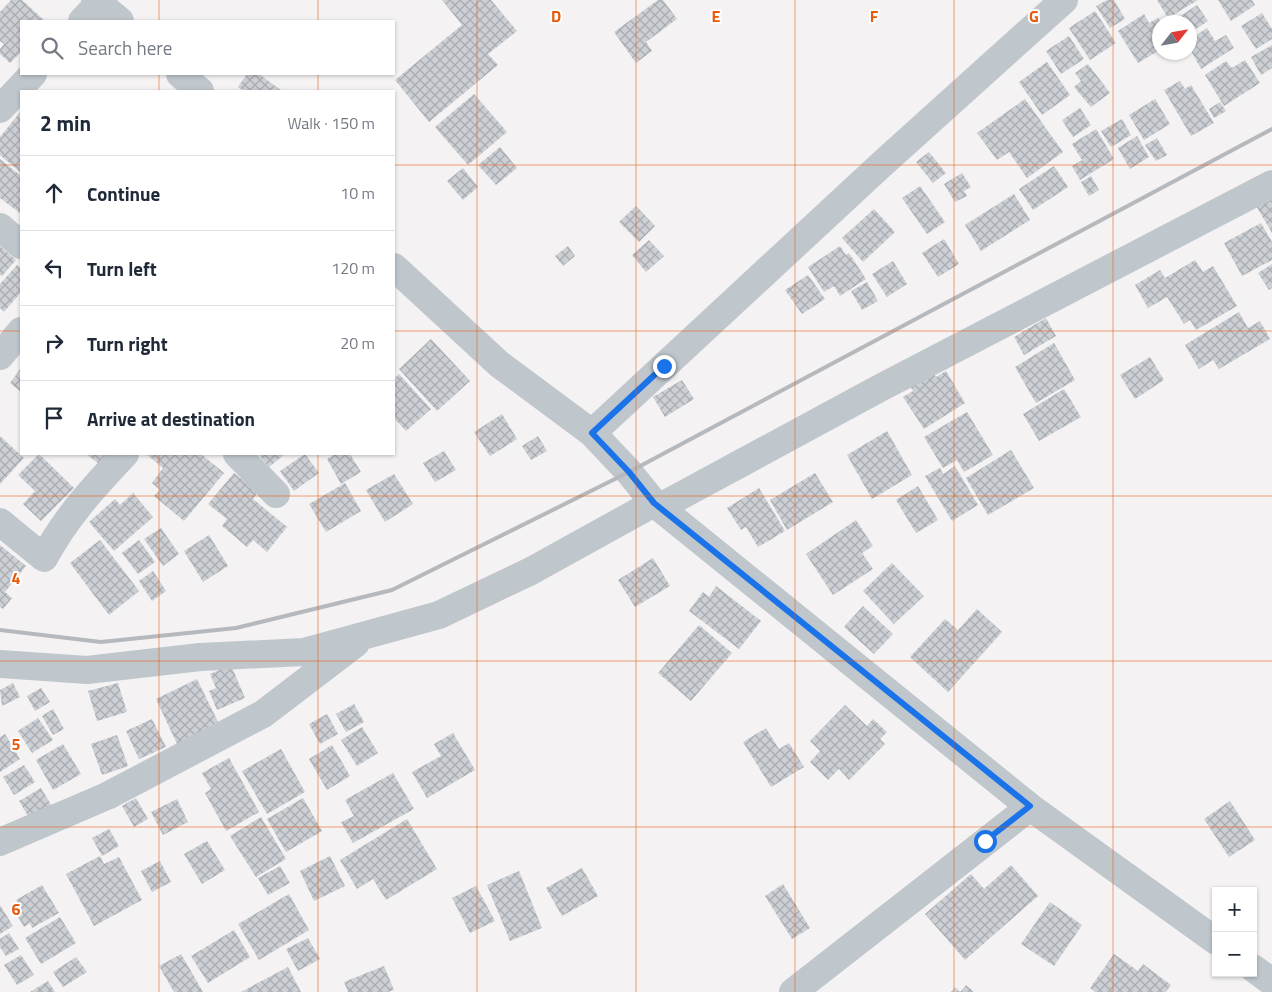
<!DOCTYPE html>
<meta charset="utf-8">
<style>
:root{--surface:#fff;--page:#f6f6f7;--text:#1f2937;--muted:#747a83;--line:#e0e1e3}
body{margin:0;font-family:"Titillium Web",sans-serif;background:var(--page);color:var(--text)}
.controls{position:absolute;right:15px;bottom:15px;display:grid;overflow:hidden;border-radius:0px;box-shadow:0 1px 4px #0004}
.controls button{width:45px;height:45px;display:grid;place-items:center;padding:0;border:0;border-bottom:1px solid var(--line);background:var(--surface);color:var(--text);font:25px sans-serif}
.compass{position:absolute;left:1152px;top:15px;width:45px;height:45px;border-radius:50%;background:var(--surface);box-shadow:0 1px 4px #0004;rotate:59deg}
.stop{position:absolute;width:15px;height:15px;margin:-11px;border:4px solid #1a73e8;border-radius:50%;background:#fff}
.stop.end{background:#1a73e8;border-color:#fff;box-shadow:0 1px 5px #0008}
.list{margin:0;padding:0;list-style:none}
h2{display:flex;justify-content:space-between;align-items:center;height:65px;margin:0;padding:0 20px;font-size:21px}
h2 small{font-size:16px;font-weight:400;color:var(--muted)}
.list li{display:grid;grid-template-columns:32px 1fr auto;gap:15px;align-items:center;box-sizing:border-box;height:75px;padding:0 20px;border-top:1px solid var(--line)}
.list b{display:block;font-size:19px;white-space:nowrap}
.list em{font-size:16px;font-style:normal;color:var(--muted)}
.icon{flex:none;width:28px;height:28px;fill:none;stroke:currentColor;stroke-width:2;stroke-linecap:round;stroke-linejoin:round}
.map{position:relative;flex:none;width:1272px;height:992px;overflow:hidden}
.search{position:absolute;background:var(--surface);box-shadow:0 1px 4px #0004;left:20px;top:20px;width:375px;height:55px;display:flex;align-items:center;gap:12px;box-sizing:border-box;padding:0 18px;border-radius:0px;color:var(--muted);font-size:19px}
.panel{position:absolute;background:var(--surface);box-shadow:0 1px 4px #0004;left:20px;top:90px;width:375px;height:365px;border-radius:0px}
.map>svg:first-child{display:block}
.building{fill:url(#building-cross-hatch)}
.lines{fill:none;stroke-linecap:round;stroke-linejoin:round}
.minor{stroke:#bfc7cd;stroke-width:28}
.rail{stroke:#b5b8bc;stroke-width:4}
.route{stroke:#1a73e8;stroke-width:6}
.grid{fill:none;stroke:#e8590c;stroke-width:1;stroke-opacity:0.55}
.grid-label{font-size:16px;text-anchor:middle;font-weight:bold;fill:#e8590c;stroke:#fff;stroke-width:4;stroke-linejoin:round;paint-order:stroke}
</style>
<div class="map">
<svg width="1272" height="992" viewBox="0 0 1272 992">
<defs>
<pattern id="building-cross-hatch" width="8" height="8" patternUnits="userSpaceOnUse" patternTransform="scale(1.25)"><rect width="8" height="8" fill="#cccfd4"/><path d="M0 0l8 8M0 8l8-8" fill="none" stroke="#a8abaf"/></pattern>
</defs>
<rect width="100%" height="100%" fill="#f4f2f2"/>
<!-- building -->
<path class="building" d="M11 0H22L45 21H21V52L10 63 0 54V49L4 44 0 41V12Z
M442 0H491L517 31 488 54 498 65 429 122 395 80 462 25Z
M658 0H663L677 19 646 42 652 51 636 63 614 32Z
M1107 0H1114L1125 19 1110 28 1096 6Z
M1157 0H1198L1168 18Z
M1218 0H1252L1255 5 1231 21Z
M1197 5 1208 21 1190 33V22H1176L1174 20Z
M1095 11 1116 43 1090 60 1069 28Z
M1262 13 1272 29V39L1256 49 1241 26Z
M1144 14 1149 23 1158 18 1161 22 1160 50 1138 63 1118 31Z
M1207 28 1215 41 1226 35 1234 48 1201 69 1190 49V39Z
M1069 36 1084 59 1061 74 1046 51Z
M1272 45V68L1261 75 1251 57Z
M1245 60 1260 83 1224 106 1205 75 1226 61 1232 68Z
M1047 62 1070 95 1042 115 1019 82Z
M1088 64 1110 93 1091 107 1074 87 1081 81 1075 73Z
M247 74H259L282 91H244L238 87Z
M1180 81 1185 89 1191 85 1214 123 1191 136 1164 90Z
M474 94 507 132 468 165 435 127Z
M1025 99 1063 152 1027 178 1009 152 997 160 977 133Z
M1155 99 1170 124 1144 140 1129 115Z
M1220 102 1226 111 1214 118 1209 109Z
M1080 108 1091 125 1073 137 1062 120Z
M21 111V173L0 155V137Z
M1122 119 1131 135 1111 147 1101 131Z
M1096 129 1114 159 1080 180 1072 166 1082 160 1072 144Z
M1137 136 1149 157 1130 169 1118 148Z
M1157 138 1167 155 1156 161 1145 145Z
M500 147 517 168 496 185 478 165Z
M929 152 946 173 933 183 916 162Z
M0 159 21 176 20 213 0 198Z
M1054 166 1068 187 1033 210 1019 189Z
M463 168 478 187 463 200 447 181Z
M962 173 971 187 964 191 967 196 955 202 944 184Z
M1091 176 1099 190 1089 196 1081 182Z
M920 186 945 222 927 234 902 198Z
M1014 194 1030 220 981 251 965 225Z
M1272 195V233L1255 204Z
M636 206 655 226 639 242 619 222Z
M874 209 895 232 863 262 842 238Z
M1261 223 1272 242V260L1242 276 1224 243Z
M944 239 959 264 938 277 922 253Z
M649 240 664 256 646 272 632 255Z
M0 246 16 260 2 276 0 275Z
M568 246 575 256 563 266 555 256Z
M840 246 846 255 849 253 866 279 840 296 834 286 824 292 808 267Z
M1195 260 1203 272 1213 266 1237 306 1196 330 1190 320 1184 324 1167 297 1148 308 1135 285 1160 270 1165 278Z
M893 261 907 284 887 297 872 274Z
M1272 264V288L1269 290 1258 273Z
M17 265 21 268V292L4 312 0 308V284Z
M808 275 825 299 802 314 785 290Z
M867 282 878 301 862 310 851 291Z
M1239 312 1248 328 1260 321 1270 339 1219 369 1213 360 1199 369 1185 345Z
M1046 318 1056 336 1024 355 1014 337Z
M431 339 470 381 437 411 399 369Z
M1054 343 1075 380 1036 403 1015 367Z
M1150 357 1164 380 1135 399 1120 375Z
M21 368V392L10 383Z
M931 369 936 377 946 371 965 403 924 429 903 397 913 391 908 383Z
M399 374 431 409 406 431 394 418V379Z
M682 380 694 399 665 417 653 397Z
M1064 389 1081 417 1039 441 1023 414Z
M967 412 993 455 964 472 957 460 943 468 924 437Z
M502 414 517 439 490 456 474 432Z
M887 431 912 475 872 499 847 455Z
M0 436 24 458 0 484Z
M538 436 547 451 531 460 522 446Z
M1011 450 1034 488 988 515 966 478Z
M444 451 456 470 435 482 423 463Z
M39 454 74 488 41 521 23 504 35 491 18 475Z
M86 454H107L99 464Z
M146 454H201L224 473 184 521 154 496 160 490 152 483 163 468Z
M258 454H285L269 467Z
M305 454 319 473 294 491 280 471Z
M335 454H350L361 472 341 484 327 459Z
M955 466 978 505 952 521 925 476 940 468 943 474Z
M234 473 258 492 253 499 287 527 267 552 253 540 247 547 222 526 227 519 208 504Z
M815 473 833 502 787 530 770 500Z
M394 474 413 504 385 522 366 490Z
M345 483 361 511 326 532 309 504Z
M918 486 938 520 916 533 896 500Z
M759 488 785 531 758 547 746 527 741 530 727 508Z
M133 493 153 517 114 551 89 522 115 499 120 505Z
M856 520 873 546 862 553 873 569 833 595 806 554Z
M161 528 179 554 163 566 144 539Z
M209 535 228 566 203 582 184 551Z
M100 540 139 591 109 615 70 563Z
M139 540 155 562 138 574 122 553Z
M0 545 26 566 5 592 12 598 3 609 0 607Z
M653 558 670 586 635 607 618 580Z
M892 563 924 596 894 624 863 591Z
M153 571 166 591 152 601 139 581Z
M716 586 761 621 739 649 689 611 703 592 709 597Z
M863 606 893 634 874 654 844 627Z
M977 609 1002 632 948 692 910 657 945 619 958 630Z
M699 625 732 653 691 701 658 673Z
M231 665 245 698 217 710 209 691 216 688 210 674Z
M197 679 220 726 178 746 156 699Z
M13 683 20 697 2 706 0 690Z
M118 683 127 712 97 721 88 691Z
M41 688 50 702 35 711 27 696Z
M354 704 364 722 346 732 336 714Z
M845 705 867 726 873 719 887 732 880 739 885 744 849 780 839 769 828 780 810 762 820 751 810 741Z
M53 709 64 729 53 735 42 716Z
M327 714 338 734 320 744 309 724Z
M38 718 53 740 32 753 18 731Z
M152 719 166 747 139 759 126 731Z
M362 727 378 753 357 766 341 740Z
M766 728 779 749 789 743 804 767 771 787 743 742Z
M453 733 475 770 427 798 412 772 441 756 434 744Z
M5 734 20 759 0 772V737Z
M117 735 128 766 102 775 91 744Z
M63 744 81 774 53 790 36 760Z
M332 745 350 776 327 790 309 759Z
M281 749 305 792 267 814 242 771Z
M229 758 259 812 226 831 205 793 211 789 202 773Z
M24 765 35 782 14 795 3 777Z
M393 773 414 809 353 843 341 822 354 816 345 800Z
M41 788 53 808 31 821 19 801Z
M136 798 148 819 134 827 122 806Z
M303 798 322 831 286 852 267 819Z
M177 799 188 822 163 835 151 812Z
M1230 801 1255 840 1229 857 1204 819Z
M261 817 286 859 256 877 230 836Z
M407 819 437 869 386 900 373 879 357 889 340 860Z
M109 829 119 846 102 856 92 838Z
M207 841 225 870 202 884 184 854Z
M100 856 104 864 119 857 142 900 94 926 66 874Z
M330 856 345 886 314 901 300 871Z
M160 861 171 882 152 892 141 871Z
M1011 865 1038 896 965 960 925 914 971 874 984 889Z
M280 866 290 883 268 895 258 878Z
M582 868 598 896 562 916 546 888Z
M519 871 542 928 510 941 487 885Z
M783 884 810 928 792 939 765 896Z
M42 885 59 913 32 928 30 923 24 927 14 910 20 907 16 900Z
M476 886 495 921 470 933 452 898Z
M289 894 309 930 259 960 238 924Z
M1050 902 1082 925 1054 966 1021 944Z
M0 905 13 926 0 934Z
M60 917 76 943 41 964 25 938Z
M234 930 250 957 208 983 191 956Z
M9 933 19 949 6 956 0 947V939Z
M308 938 320 959 298 971 286 949Z
M181 954 203 992H174L159 966Z
M1114 954 1138 971 1143 964 1171 985 1166 992H1095L1090 988Z
M21 955 34 975 17 985 4 965Z
M76 957 87 972 63 987 53 972Z
M384 966 394 990 388 992H348L344 982Z
M288 967 301 992H241Z
M48 981 55 992H30Z
M966 985 974 992H951L955 987 960 992Z"/>
<g class="lines">
<!-- minor -->
<path class="minor" d="M95 0 120 21
M82 21 99 3
M180 74 200 91
M0 109 33 74
M0 227 21 245
M394 267 499 364 592 433 629 472 654 503 1030 807 1216 941
M0 356 21 331
M592 433 882 164 1064 0
M237 454 276 494
M660 507 880 388 1272 184
M0 522 44 558C66 517 93 488 125 454
M0 664 87 670 200 657 304 652 439 615 531 571 654 503
M0 842 107 796 263 714 356 643
M1253 968 1272 982
M793 992 1030 807"/>
<!-- rail -->
<path class="rail" d="M0 630 101 642 236 628 392 590 629 472 1272 129"/>
</g>
<g class="lines">
<!-- route -->
<path class="route" d="M664 366 592 433 629 472 654 503 1030 806 985 841"/>
</g>
<!-- grid -->
<path class="grid" d="M159 0V21M318 0V21M477 0V992M636 0V992M795 0V992M954 0V992M1113 0V992M159 74V91M318 74V91M0 165H21M394 165H1272M0 331H21M394 331H1272M159 454V992M318 454V992M0 496H1272M0 661H1272M0 827H1272"/>
<g class="grid-label">
<text x="556" y="22">D</text>
<text x="716" y="22">E</text>
<text x="874" y="22">F</text>
<text x="1034" y="22">G</text>
<text x="16" y="584">4</text>
<text x="16" y="750">5</text>
<text x="16" y="915">6</text>
</g>
</svg>
<div class="controls">
<button>+</button>
<button>−</button>
</div>
<svg class="compass" viewBox="-18 -18 36 36"><path d="M0-13l5 13h-10z" fill="#e53935"/><path d="M0 13l5-13h-10z" fill="#747a83"/></svg>
<div class="stop" style="left:985px;top:841px"></div>
<div class="stop end" style="left:664px;top:366px"></div>
<div class="search"><svg class="icon" aria-label="search" viewBox="0 0 24 24"><circle cx="10" cy="10" r="6"/><path d="M15 15l6 6"/></svg>Search here</div>
<section class="panel">
<h2>2 min<small>Walk · 150 m</small></h2>
<ul class="list">
<li><svg class="icon" aria-label="ahead" viewBox="0 0 24 24"><path d="M12 20V5M6 11l6-6 6 6"/></svg><div><b>Continue</b></div><em>10 m</em></li>
<li><svg class="icon" aria-label="left" viewBox="0 0 24 24"><path d="M17 20v-9H6M10 6l-5 5 5 5"/></svg><div><b>Turn left</b></div><em>120 m</em></li>
<li><svg class="icon" aria-label="right" viewBox="0 0 24 24"><path d="M7 20v-9h11M14 6l5 5-5 5"/></svg><div><b>Turn right</b></div><em>20 m</em></li>
<li><svg class="icon" aria-label="arrive" viewBox="0 0 24 24"><path d="M6 21V4h12l-3 4 3 4H6"/></svg><div><b>Arrive at destination</b></div></li>
</ul>
</section>
</div>
